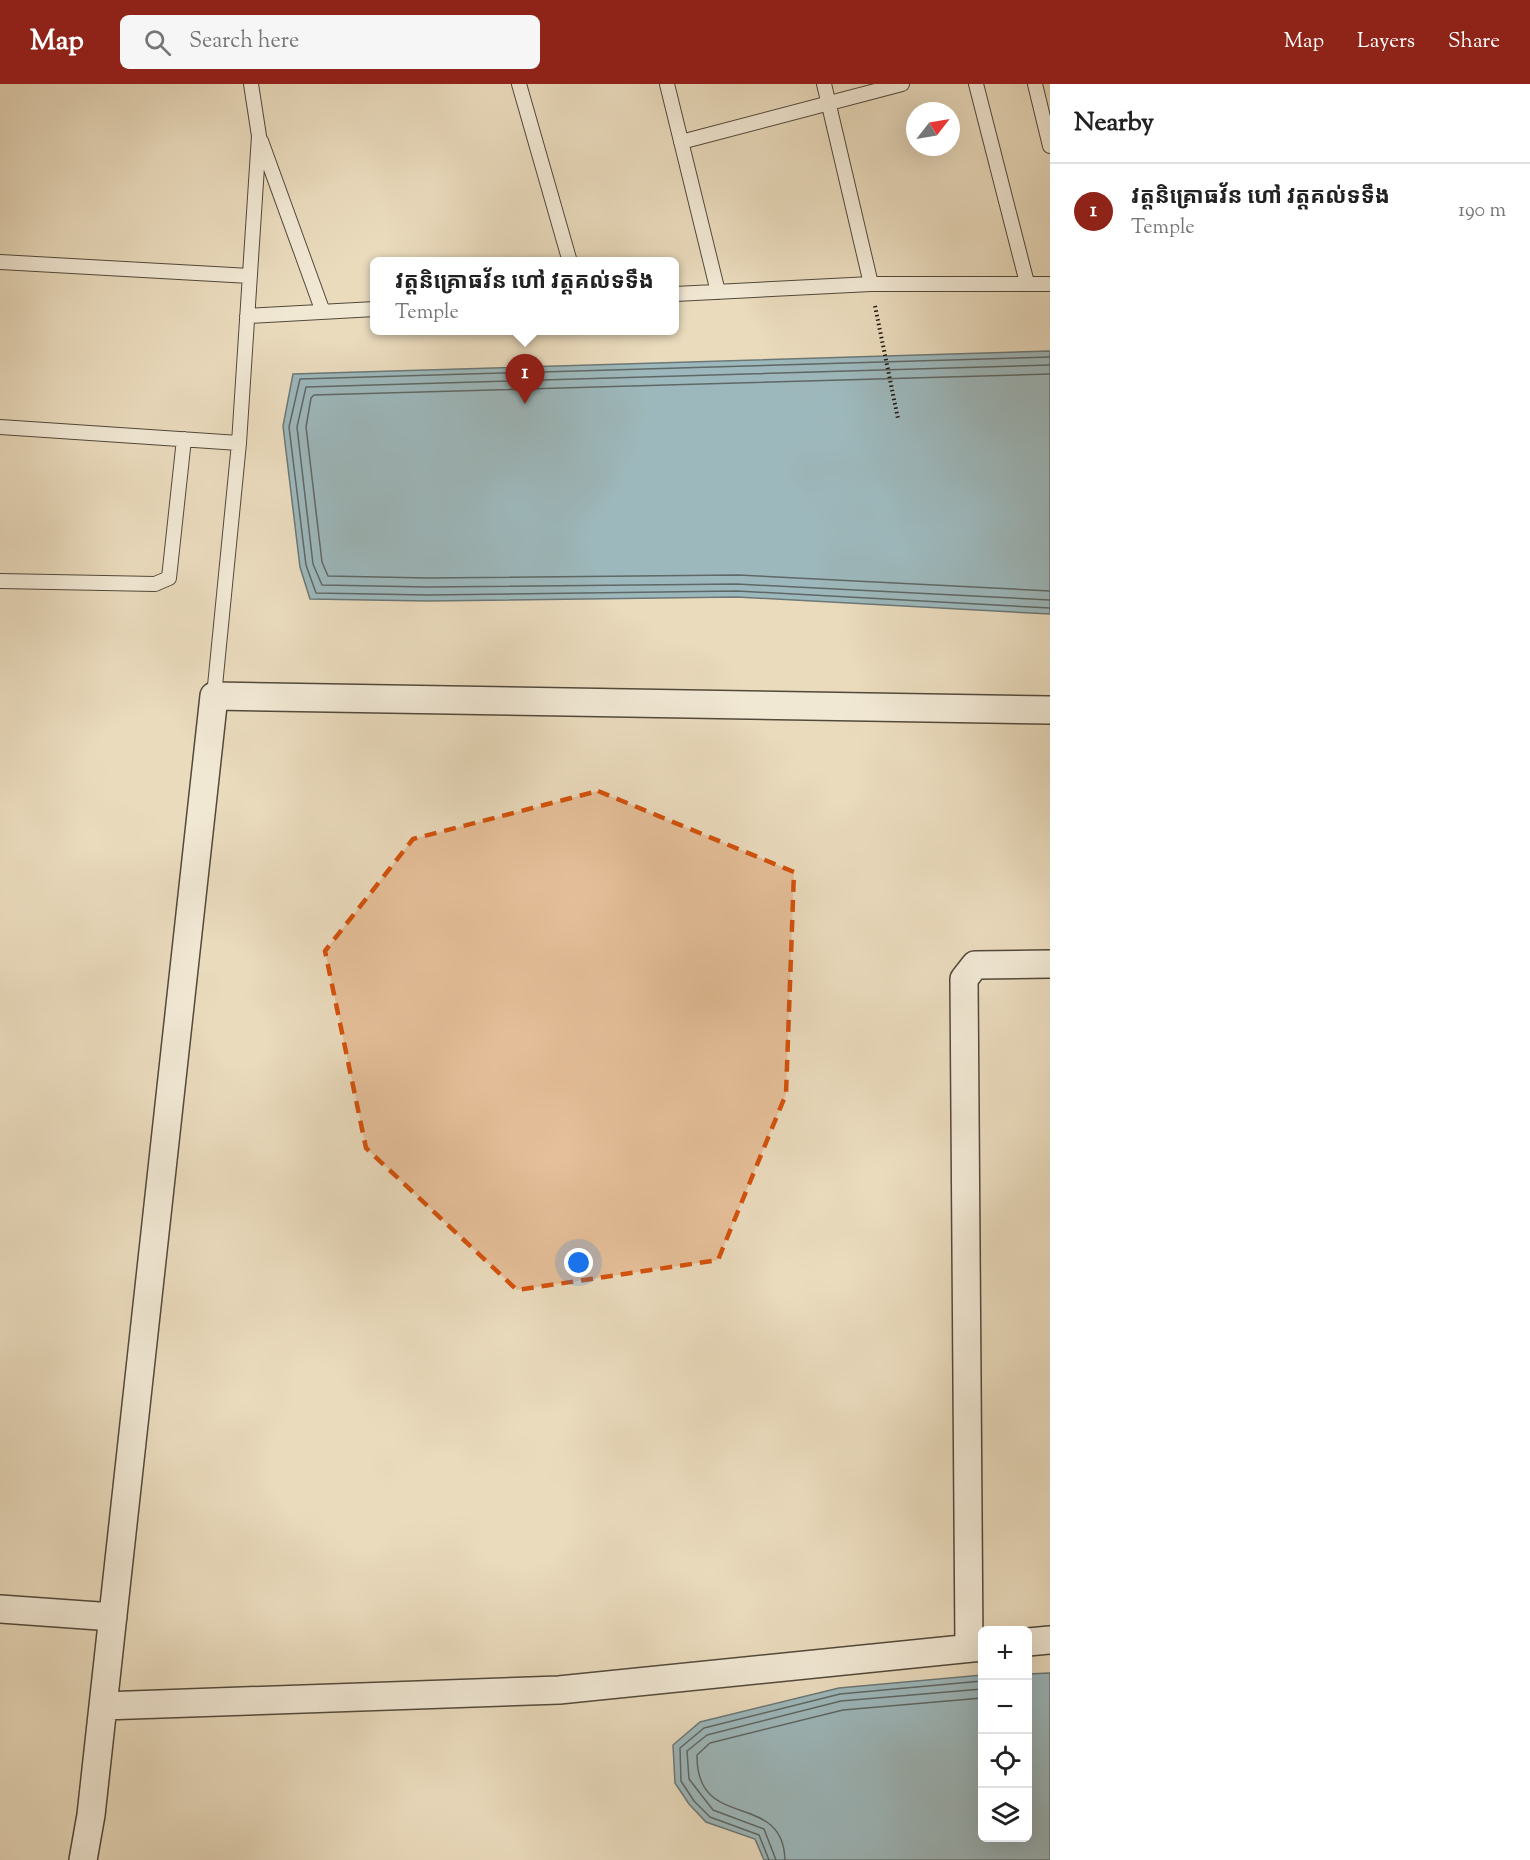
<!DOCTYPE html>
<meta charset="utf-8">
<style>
:root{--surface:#fff;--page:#f6f6f6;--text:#222;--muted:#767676;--line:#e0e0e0;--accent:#8f2418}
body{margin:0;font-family:"Sorts Mill Goudy","Noto Sans Khmer",serif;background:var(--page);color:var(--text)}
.controls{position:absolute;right:18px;bottom:18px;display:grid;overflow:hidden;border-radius:9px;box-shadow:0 6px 24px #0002}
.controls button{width:54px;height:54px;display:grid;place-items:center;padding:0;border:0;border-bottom:2px solid var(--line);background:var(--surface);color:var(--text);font:30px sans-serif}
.compass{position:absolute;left:906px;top:18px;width:54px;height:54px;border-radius:50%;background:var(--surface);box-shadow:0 6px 24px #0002;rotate:59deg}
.you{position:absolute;left:579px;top:1179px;width:21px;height:21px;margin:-15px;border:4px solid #fff;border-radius:50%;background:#1a73e8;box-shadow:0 0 0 9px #1a73e833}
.badge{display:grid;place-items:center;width:39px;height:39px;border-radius:50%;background:var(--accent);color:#fff;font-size:20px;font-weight:700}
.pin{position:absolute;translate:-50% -50px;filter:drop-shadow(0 2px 3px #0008)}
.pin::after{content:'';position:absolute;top:32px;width:21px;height:18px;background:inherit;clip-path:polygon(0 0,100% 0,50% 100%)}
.popup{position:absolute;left:370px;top:173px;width:309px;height:78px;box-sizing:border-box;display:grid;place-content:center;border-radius:9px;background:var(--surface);filter:drop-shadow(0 2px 4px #0005);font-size:20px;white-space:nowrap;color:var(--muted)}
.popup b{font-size:22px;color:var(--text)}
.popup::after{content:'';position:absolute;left:50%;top:100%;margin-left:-12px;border:12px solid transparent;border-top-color:var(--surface)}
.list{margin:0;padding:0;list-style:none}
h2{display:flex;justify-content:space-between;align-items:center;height:78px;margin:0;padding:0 24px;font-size:26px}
h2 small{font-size:20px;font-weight:400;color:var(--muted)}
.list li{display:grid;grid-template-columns:39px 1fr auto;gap:18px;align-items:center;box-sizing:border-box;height:96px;padding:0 24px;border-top:2px solid var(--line)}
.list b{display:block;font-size:22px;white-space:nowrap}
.list p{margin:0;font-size:20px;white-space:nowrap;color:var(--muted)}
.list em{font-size:20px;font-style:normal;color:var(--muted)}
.icon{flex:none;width:33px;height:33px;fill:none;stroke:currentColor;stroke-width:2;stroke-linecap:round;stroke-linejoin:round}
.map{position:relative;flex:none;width:1050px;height:1776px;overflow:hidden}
header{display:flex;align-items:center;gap:36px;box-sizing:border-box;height:84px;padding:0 30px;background:var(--accent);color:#fff}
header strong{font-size:28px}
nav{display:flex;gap:33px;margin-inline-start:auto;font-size:21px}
.search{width:420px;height:54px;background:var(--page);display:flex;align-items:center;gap:15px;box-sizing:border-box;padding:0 21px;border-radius:9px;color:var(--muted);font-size:22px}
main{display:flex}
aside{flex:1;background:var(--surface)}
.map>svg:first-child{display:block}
.water{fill:#9db8bc;stroke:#6b7877;stroke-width:1.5}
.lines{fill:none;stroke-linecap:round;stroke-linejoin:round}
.shore{stroke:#5e6866;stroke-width:1.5}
.lane-casing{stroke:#52493a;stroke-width:16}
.street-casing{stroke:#52493a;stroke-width:30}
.path{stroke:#20180f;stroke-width:4;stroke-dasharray:1.5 3;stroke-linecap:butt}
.lane{stroke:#f1e8d4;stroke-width:14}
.street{stroke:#f1e8d4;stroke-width:27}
.marked{fill:#d4520c;fill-opacity:0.2;stroke:#d4520c;stroke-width:4.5;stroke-dasharray:12 8;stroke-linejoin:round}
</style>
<header>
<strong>Map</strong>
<div class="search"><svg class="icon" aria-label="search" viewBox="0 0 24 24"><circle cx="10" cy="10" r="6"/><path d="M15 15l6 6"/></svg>Search here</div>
<nav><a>Map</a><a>Layers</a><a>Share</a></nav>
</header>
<main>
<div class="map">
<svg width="1050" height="1776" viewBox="0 0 1050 1776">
<rect width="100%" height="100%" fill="#eadbbd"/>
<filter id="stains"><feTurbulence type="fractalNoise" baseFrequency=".00333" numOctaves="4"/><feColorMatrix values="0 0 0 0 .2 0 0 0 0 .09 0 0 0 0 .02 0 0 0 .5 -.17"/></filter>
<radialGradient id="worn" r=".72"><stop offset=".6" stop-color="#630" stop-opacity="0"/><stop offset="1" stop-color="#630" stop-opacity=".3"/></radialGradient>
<!-- water -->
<path class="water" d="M1050 267V530L737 513 428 517 310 515 300 483 283 342 293 290Z
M1050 1589V1776H764L755 1755 706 1738 689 1720 675 1699 673 1661 700 1638 839 1604 982 1591V1754H1028V1590Z"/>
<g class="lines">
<!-- shore -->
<path class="shore" d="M1050 273 300 295 289 343 306 481 316 509 428 511 737 507 1050 524
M1050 281 306 303 297 343 313 480 322 501 428 503 737 500 1050 516
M1050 290 314 311 311 314 306 343 322 478 328 492 428 494 738 491 1050 507
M769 1776 759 1751 710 1733 694 1717 681 1697 680 1664 704 1644 840 1610 982 1597
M776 1776 764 1745 713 1726 689 1695 687 1667 707 1651 841 1617 982 1605
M785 1776C783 1705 696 1749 697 1671L710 1659 843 1626 982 1614"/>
<defs>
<path id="lane" d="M519 0 570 178
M667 0 718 208
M824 0 871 200
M976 0 1027 199
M1035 0 1050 62
M261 57 323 228
M681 58 902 0
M0 178 250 192
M675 210 871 200H1050
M247 232 375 225
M0 343 239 359
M0 497 155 500 169 494 184 355
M214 612 239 359 259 52 251 0"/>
<path id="street" d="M0 1525 113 1533
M1028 1558 1050 1556
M969 1564 964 895 975 881 1050 880
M103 1622 559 1606 982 1563
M83 1776 91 1731 214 612 1050 626"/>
</defs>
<!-- lane casing -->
<use href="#lane" class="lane-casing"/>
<!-- street casing -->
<use href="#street" class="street-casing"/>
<!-- path -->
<path class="path" d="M875 222 898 335"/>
<!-- lane -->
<use href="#lane" class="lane"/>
<!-- street -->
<use href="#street" class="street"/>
</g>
<!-- marked area -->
<path class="marked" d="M598 707 794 788 786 1010 718 1176 517 1206 366 1064 325 867 413 755Z"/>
<rect width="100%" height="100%" filter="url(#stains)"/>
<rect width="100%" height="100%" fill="url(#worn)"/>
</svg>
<div class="controls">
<button>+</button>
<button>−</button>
<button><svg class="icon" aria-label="locate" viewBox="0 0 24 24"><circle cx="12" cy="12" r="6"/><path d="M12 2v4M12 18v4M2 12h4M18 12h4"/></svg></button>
<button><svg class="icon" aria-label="layers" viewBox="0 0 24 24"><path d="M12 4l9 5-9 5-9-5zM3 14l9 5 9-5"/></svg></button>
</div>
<svg class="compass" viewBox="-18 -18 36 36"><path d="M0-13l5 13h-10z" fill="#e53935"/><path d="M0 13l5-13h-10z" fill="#767676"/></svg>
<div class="you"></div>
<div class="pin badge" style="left:525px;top:320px">1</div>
<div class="popup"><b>វត្តនិគ្រោធវ័ន ហៅ វត្តគល់ទទឹង</b>Temple</div>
</div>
<aside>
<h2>Nearby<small></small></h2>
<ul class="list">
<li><span class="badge">1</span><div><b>វត្តនិគ្រោធវ័ន ហៅ វត្តគល់ទទឹង</b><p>Temple</p></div><em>190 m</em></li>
</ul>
</aside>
</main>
